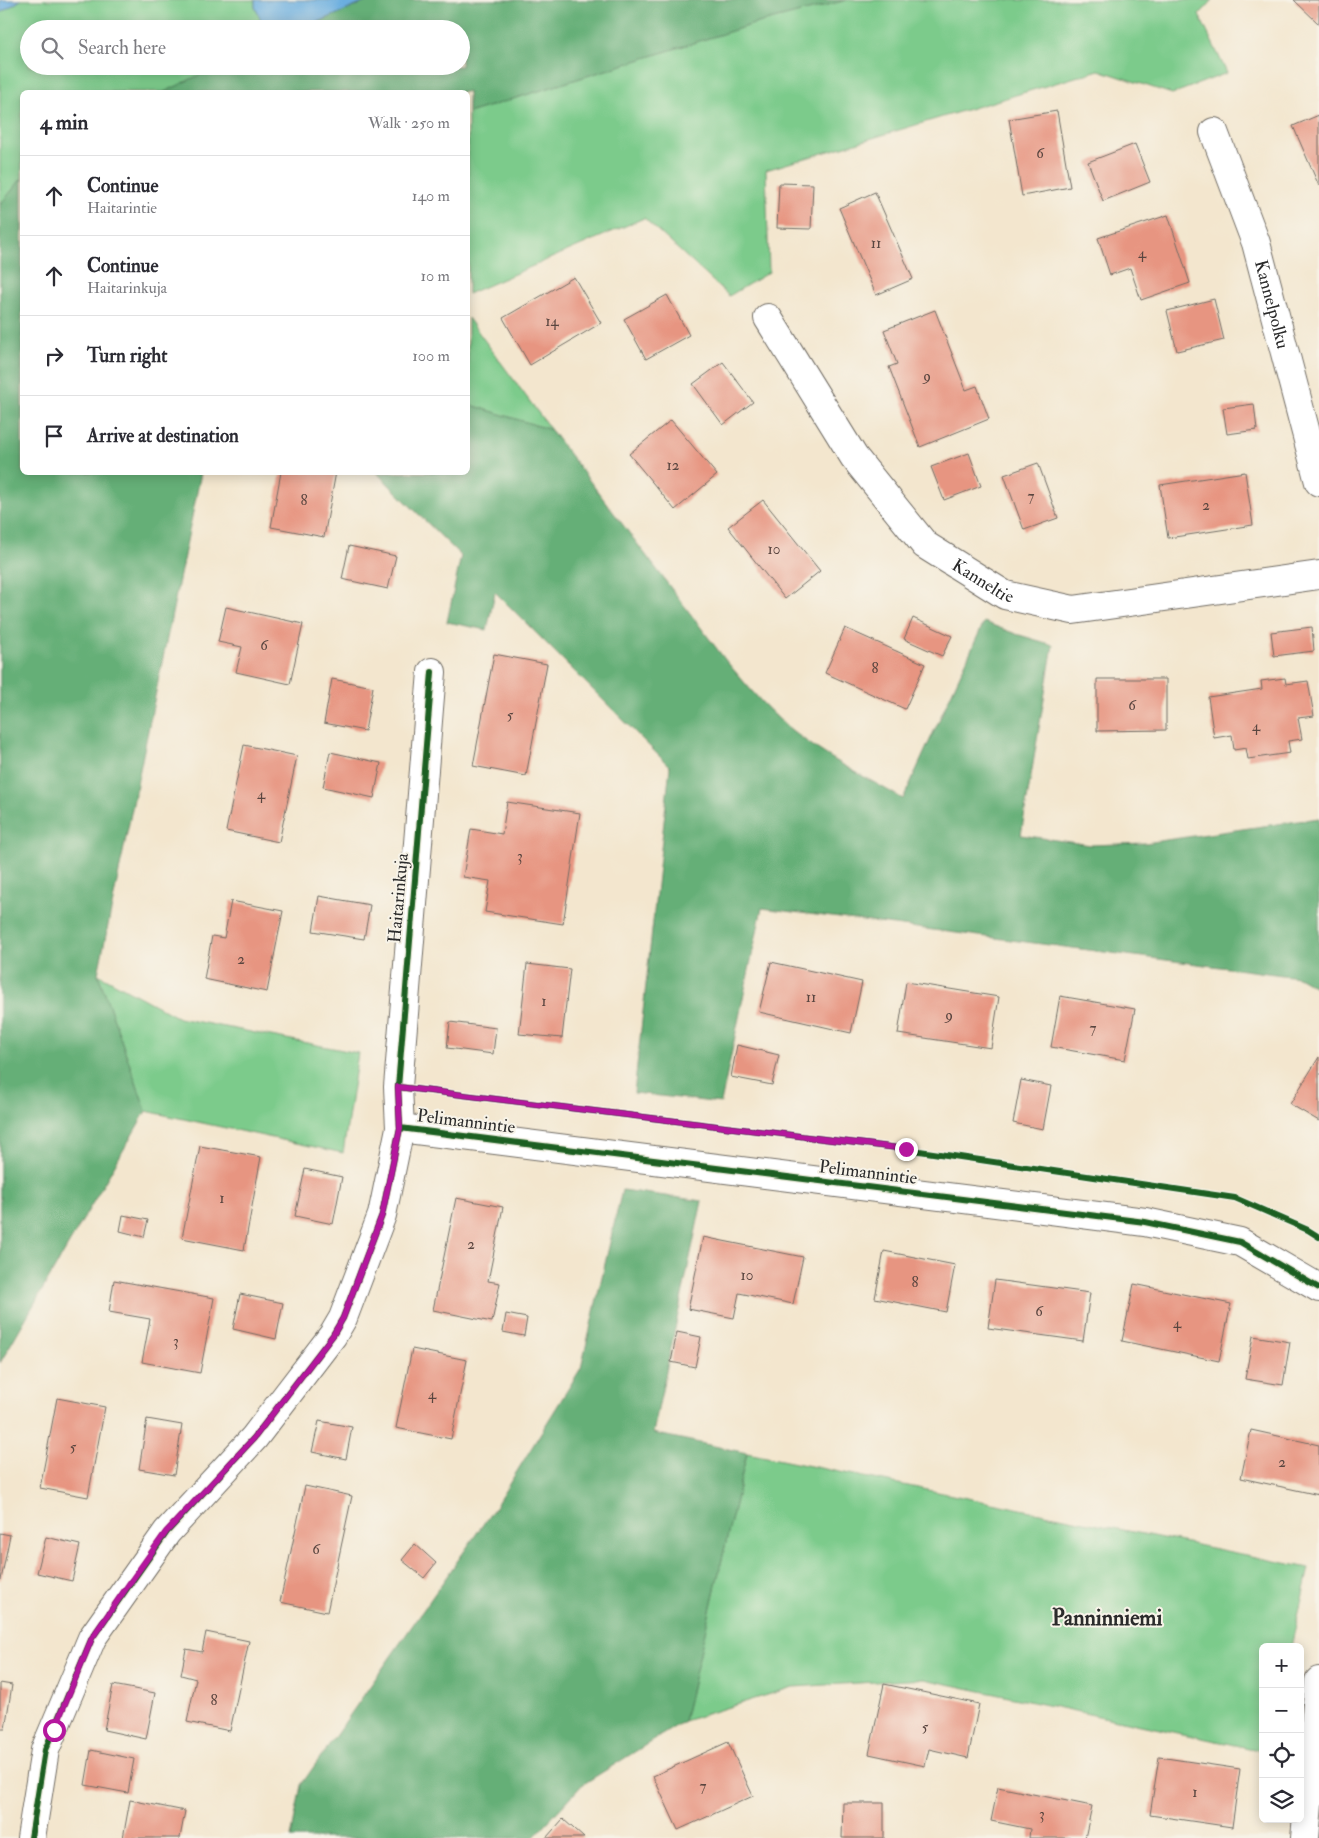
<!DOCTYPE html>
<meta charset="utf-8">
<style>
:root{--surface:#fff;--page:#f2f2f3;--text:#2b2b33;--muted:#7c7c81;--line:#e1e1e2}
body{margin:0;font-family:"IM FELL Double Pica",serif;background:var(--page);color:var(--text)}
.controls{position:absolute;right:15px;bottom:15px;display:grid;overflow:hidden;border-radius:8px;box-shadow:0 2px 12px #0003}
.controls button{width:45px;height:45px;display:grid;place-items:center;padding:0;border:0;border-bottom:1px solid var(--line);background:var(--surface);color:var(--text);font:25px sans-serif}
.stop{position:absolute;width:15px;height:15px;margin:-11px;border:4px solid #b5179e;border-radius:50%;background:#fff}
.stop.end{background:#b5179e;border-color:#fff;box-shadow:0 1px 5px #0008}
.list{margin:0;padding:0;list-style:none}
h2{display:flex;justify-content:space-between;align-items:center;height:65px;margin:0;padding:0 20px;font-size:21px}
h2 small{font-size:16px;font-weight:400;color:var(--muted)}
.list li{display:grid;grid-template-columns:32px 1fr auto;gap:15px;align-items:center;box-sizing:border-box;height:80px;padding:0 20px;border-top:1px solid var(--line)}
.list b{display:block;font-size:19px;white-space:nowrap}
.list p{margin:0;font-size:16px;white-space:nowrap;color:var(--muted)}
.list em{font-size:16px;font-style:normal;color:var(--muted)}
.icon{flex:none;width:28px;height:28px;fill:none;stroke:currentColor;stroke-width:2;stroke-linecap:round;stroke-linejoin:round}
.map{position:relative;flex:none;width:1319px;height:1838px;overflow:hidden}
.search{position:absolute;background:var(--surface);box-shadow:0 2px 12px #0003;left:20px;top:20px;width:450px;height:55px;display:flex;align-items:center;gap:12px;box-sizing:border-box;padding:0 18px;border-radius:28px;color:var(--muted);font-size:19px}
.panel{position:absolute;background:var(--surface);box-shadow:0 2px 12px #0003;left:20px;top:90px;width:450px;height:385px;border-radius:8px}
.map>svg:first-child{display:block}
.green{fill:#7ccb8b;stroke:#547b5b}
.forest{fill:#65af77;stroke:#486d51}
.water{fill:#6aaedf;stroke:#4a6c85}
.building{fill:#e79581}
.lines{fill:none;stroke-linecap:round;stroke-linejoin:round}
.street-casing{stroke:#716c64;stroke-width:30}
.secondary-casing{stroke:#716c64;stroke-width:30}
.street{stroke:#fff;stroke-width:28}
.secondary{stroke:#fff;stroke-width:28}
.cycleway-casing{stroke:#f7f3e8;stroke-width:9}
.cycleway{stroke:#1b5e20;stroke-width:6}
.route{stroke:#b5179e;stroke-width:6}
.labels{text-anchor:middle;stroke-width:4;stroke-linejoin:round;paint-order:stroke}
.number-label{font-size:15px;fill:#5a4640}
.street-label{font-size:18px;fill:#2b2b2b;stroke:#f7f3e8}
.district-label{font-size:22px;font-weight:bold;fill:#2b2b2b;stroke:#f7f3e8}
</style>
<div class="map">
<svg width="1319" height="1838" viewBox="0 0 1319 1838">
<rect width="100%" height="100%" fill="#f7f3e8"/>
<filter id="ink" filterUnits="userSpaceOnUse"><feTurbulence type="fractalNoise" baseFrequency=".02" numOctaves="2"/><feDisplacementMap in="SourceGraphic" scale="10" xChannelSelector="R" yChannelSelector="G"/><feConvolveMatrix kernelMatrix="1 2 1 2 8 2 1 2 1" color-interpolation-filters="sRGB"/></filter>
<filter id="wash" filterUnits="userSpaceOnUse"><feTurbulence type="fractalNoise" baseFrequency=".0096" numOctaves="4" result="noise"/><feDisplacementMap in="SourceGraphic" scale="20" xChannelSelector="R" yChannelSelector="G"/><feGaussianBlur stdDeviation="1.12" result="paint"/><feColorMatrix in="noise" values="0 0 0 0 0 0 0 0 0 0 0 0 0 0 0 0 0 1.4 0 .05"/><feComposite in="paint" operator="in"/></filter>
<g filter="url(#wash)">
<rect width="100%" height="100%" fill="#f3e6ce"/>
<!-- green -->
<path class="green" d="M21 0H255V7L265 29H29V66H220L166 92H22V178L0 205V13Z
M847 0H1213L1199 15 1227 73 1172 94 1099 70 766 170 769 272 729 296 644 218 468 294V113L754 24Z
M468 318 551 430 468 404Z
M98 974 179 1018 358 1053 343 1153 146 1111Z
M747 1453 1309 1568 1291 1647H1263V1751L924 1679 793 1687 684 1721Z"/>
<!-- forest -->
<path class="forest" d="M370 0H847L754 24 468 113V92H164L218 66H461V29H302Z
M22 178V472L201 473 98 974 146 1111 0 1363V205Z
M468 404 551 430 727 662C746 684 765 708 788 727 822 756 864 776 903 799L984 622 1016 634 1053 645 1021 835 1091 845 1145 843 1319 818V989L1298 977 762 908 721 1103 634 1093 670 767 495 592 487 630 447 622 461 556 377 473 468 472Z
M622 1190 702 1201 653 1433 747 1453 684 1721 582 1785 533 1838H291L301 1785 493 1510 581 1368Z"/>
<!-- water -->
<path class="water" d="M0 0H21L0 13Z
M255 0H370L302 29H265L255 7Z"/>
<g id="blocks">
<!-- building -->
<path class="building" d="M1294 0H1319V24Z
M1057 111 1070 187 1022 196 1009 119Z
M1319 115V186L1293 126Z
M1135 144 1150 182 1103 201 1088 162Z
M779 183 813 184 811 229 777 228Z
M875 192 913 279 876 295 839 208Z
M1168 215 1190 283 1141 300 1130 268 1110 275 1098 238Z
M574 277 601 323 530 365 503 318Z
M667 295 689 335 646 359 624 319Z
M1214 299 1224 340 1177 351 1167 311Z
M935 310 966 390 977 386 989 419 920 447 889 367 897 364 884 330Z
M723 362 753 402 723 425 693 384Z
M1254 404 1257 430 1227 434 1223 408Z
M671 420 717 475 675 510 629 454Z
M969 453 981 486 944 500 931 467Z
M1038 463 1058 518 1024 530 1004 475Z
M281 472H336L324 537 271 527Z
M1245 472 1253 525 1168 538 1160 485Z
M763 500 820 571 785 599 728 527Z
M349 546 396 556 388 589 342 579Z
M226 607 303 624 290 684 236 672 242 647 218 642Z
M913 618 952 636 942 656 904 639Z
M1312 627 1314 651 1274 656 1271 632Z
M845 628 925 664 905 709 825 673Z
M494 654 547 664 526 776 473 766Z
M1285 678 1286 684 1308 681 1314 716 1298 718 1302 739 1288 741 1290 753 1248 759 1246 748 1234 750 1232 735 1214 738 1208 697 1262 689 1261 681Z
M332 679 373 687 365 731 324 723Z
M1097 679H1166V730L1097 731Z
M244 745 297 756 279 842 226 831Z
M330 752 381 763 374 798 323 787Z
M507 802 580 813 563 924 485 912 490 881 463 877 471 829 502 834Z
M319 896 370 905 364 939 313 931Z
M231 901 283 911 267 992 204 979 212 936 224 938Z
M771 962 862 982 851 1033 759 1012Z
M527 964 570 969 562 1038 519 1034Z
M906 982 999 997 991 1048 898 1034Z
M1060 996 1135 1009 1125 1060 1051 1047Z
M450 1022 496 1028 493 1054 447 1048Z
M737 1045 779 1055 772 1085 731 1077Z
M1319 1057V1121L1290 1104Z
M1021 1080 1051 1086 1043 1129 1013 1123Z
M200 1146 261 1157 244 1250 182 1238Z
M305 1169 342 1177 333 1224 295 1216Z
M456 1198 503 1207 488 1281 500 1283 492 1322 433 1310Z
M123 1215 148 1220 144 1237 120 1231Z
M703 1237 803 1257 793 1304 739 1293 734 1318 688 1309Z
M884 1251 955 1265 946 1312 875 1298Z
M114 1280 214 1298 200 1373 142 1362 150 1319 109 1312Z
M995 1280 1090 1293 1083 1341 988 1328Z
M1134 1284 1231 1304 1219 1361 1122 1341Z
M240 1294 283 1303 276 1339 233 1329Z
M506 1314 527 1318 524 1336 503 1332Z
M677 1332 701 1337 695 1367 671 1362Z
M1253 1336 1290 1342 1283 1385 1245 1379Z
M412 1349 467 1360 451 1439 396 1428Z
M57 1398 105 1407 88 1497 40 1488Z
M147 1419 182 1425 174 1475 139 1469Z
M319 1421 352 1427 346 1459 312 1452Z
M1251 1430 1319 1445V1495L1241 1478Z
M305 1486 352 1496 327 1612 280 1602Z
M0 1533 10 1535 1 1580H0Z
M46 1537 80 1545 72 1581 37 1573Z
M415 1544 436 1563 424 1578 402 1560Z
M206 1632 249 1641 230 1731 187 1722 196 1679 181 1675 186 1649 202 1652Z
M0 1683 12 1685 5 1729H0Z
M884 1684 979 1704 968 1758 929 1749 925 1766 869 1754Z
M113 1685 155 1693 146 1739 104 1730Z
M728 1742 753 1796 678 1830 653 1776Z
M91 1750 134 1759 128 1793 85 1785Z
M1159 1757 1240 1769 1232 1827 1150 1815Z
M998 1787 1092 1806 1085 1838H1029L1030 1829 991 1821Z
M130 1800 185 1811 180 1838H123Z
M843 1803H884V1838H842Z
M563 1819 584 1838H546Z"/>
</g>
</g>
<g filter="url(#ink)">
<use href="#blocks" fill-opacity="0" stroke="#716c64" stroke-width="1"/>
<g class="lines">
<defs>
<g id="street">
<path id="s1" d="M1214 132 1256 243 1319 482"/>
<path id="s2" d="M768 318 854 457 925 545 1005 595 1073 610 1319 575"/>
<path d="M400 1128 1145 1222 1240 1242 1319 1288"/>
<path d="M31 1838 45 1750 92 1638 167 1532 254 1438 333 1335 343 1318 382 1215 400 1128 398 1087 432 672"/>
</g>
<path id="secondary" d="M1305 1838 1319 1681"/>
</defs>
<!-- street casing -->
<use href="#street" class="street-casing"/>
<!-- secondary casing -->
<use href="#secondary" class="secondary-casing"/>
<!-- street -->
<use href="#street" class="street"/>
<!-- secondary -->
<use href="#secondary" class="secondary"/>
<defs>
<path id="cycleway" d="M398 1087 906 1149 1235 1198 1308 1230 1319 1237
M400 1128 1145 1222 1240 1242 1319 1288
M31 1838 45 1750 92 1638 167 1532 254 1438 333 1335 343 1318 382 1215 400 1128 398 1087 432 672"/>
</defs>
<!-- cycleway casing -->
<use href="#cycleway" class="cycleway-casing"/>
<!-- cycleway -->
<use href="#cycleway" class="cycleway"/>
</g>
</g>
<g class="lines" filter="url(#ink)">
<!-- route -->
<path class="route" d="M54 1730 92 1638 129 1584 166 1532 254 1438 333 1335 343 1318 382 1215 400 1128 398 1087 906 1149"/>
</g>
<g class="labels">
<!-- number labels -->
<g class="number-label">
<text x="1040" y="158">6</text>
<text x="876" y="248">11</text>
<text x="1142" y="258">4</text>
<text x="552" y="326">14</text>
<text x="927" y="381">9</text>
<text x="673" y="470">12</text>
<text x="1031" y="501">7</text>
<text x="304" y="505">8</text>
<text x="1206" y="510">2</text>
<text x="774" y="554">10</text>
<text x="264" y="650">6</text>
<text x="875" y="673">8</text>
<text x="1132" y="710">6</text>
<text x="510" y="720">5</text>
<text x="1256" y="731">4</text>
<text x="261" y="799">4</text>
<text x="520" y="861">3</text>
<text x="241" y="964">2</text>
<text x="811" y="1002">11</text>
<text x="544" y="1006">1</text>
<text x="949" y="1020">9</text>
<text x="1093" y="1033">7</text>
<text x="222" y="1203">1</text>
<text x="471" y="1249">2</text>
<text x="747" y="1280">10</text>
<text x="915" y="1287">8</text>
<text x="1039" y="1316">6</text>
<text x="1177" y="1328">4</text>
<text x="176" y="1346">3</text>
<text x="432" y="1399">4</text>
<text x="73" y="1452">5</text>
<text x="1282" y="1467">2</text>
<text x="316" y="1554">6</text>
<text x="214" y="1705">8</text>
<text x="925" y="1732">5</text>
<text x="703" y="1791">7</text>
<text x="1195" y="1797">1</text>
<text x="1042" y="1819">3</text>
</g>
<!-- street labels -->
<g class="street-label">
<text dy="6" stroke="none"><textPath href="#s1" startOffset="182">Kannelpolku</textPath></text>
<text dy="6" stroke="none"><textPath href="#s2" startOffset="345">Kanneltie</textPath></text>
<text transform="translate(398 898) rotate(-85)" y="6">Haitarinkuja</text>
<text transform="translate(466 1121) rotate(7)" y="6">Pelimannintie</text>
<text transform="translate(868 1172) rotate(7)" y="6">Pelimannintie</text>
</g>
<!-- district labels -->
<g class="district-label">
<text x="1107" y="1625">Panninniemi</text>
</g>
</g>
</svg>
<div class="controls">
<button>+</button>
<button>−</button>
<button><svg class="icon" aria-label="locate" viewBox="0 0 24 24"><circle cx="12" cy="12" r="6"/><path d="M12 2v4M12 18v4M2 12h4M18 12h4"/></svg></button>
<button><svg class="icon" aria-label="layers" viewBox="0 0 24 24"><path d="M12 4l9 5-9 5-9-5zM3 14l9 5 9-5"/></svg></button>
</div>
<div class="stop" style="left:54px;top:1730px"></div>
<div class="stop end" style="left:906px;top:1149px"></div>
<div class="search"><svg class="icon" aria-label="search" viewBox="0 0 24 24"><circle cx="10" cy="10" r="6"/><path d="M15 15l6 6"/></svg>Search here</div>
<section class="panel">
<h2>4 min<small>Walk · 250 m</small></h2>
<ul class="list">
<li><svg class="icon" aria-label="ahead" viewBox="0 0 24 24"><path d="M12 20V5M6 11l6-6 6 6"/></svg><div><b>Continue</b><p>Haitarintie</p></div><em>140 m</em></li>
<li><svg class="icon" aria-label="ahead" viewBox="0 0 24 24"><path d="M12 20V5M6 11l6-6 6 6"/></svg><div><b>Continue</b><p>Haitarinkuja</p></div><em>10 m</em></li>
<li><svg class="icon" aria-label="right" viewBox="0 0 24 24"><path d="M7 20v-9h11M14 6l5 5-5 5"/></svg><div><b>Turn right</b></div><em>100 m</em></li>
<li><svg class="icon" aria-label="arrive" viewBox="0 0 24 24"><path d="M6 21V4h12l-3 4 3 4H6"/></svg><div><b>Arrive at destination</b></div></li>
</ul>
</section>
</div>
